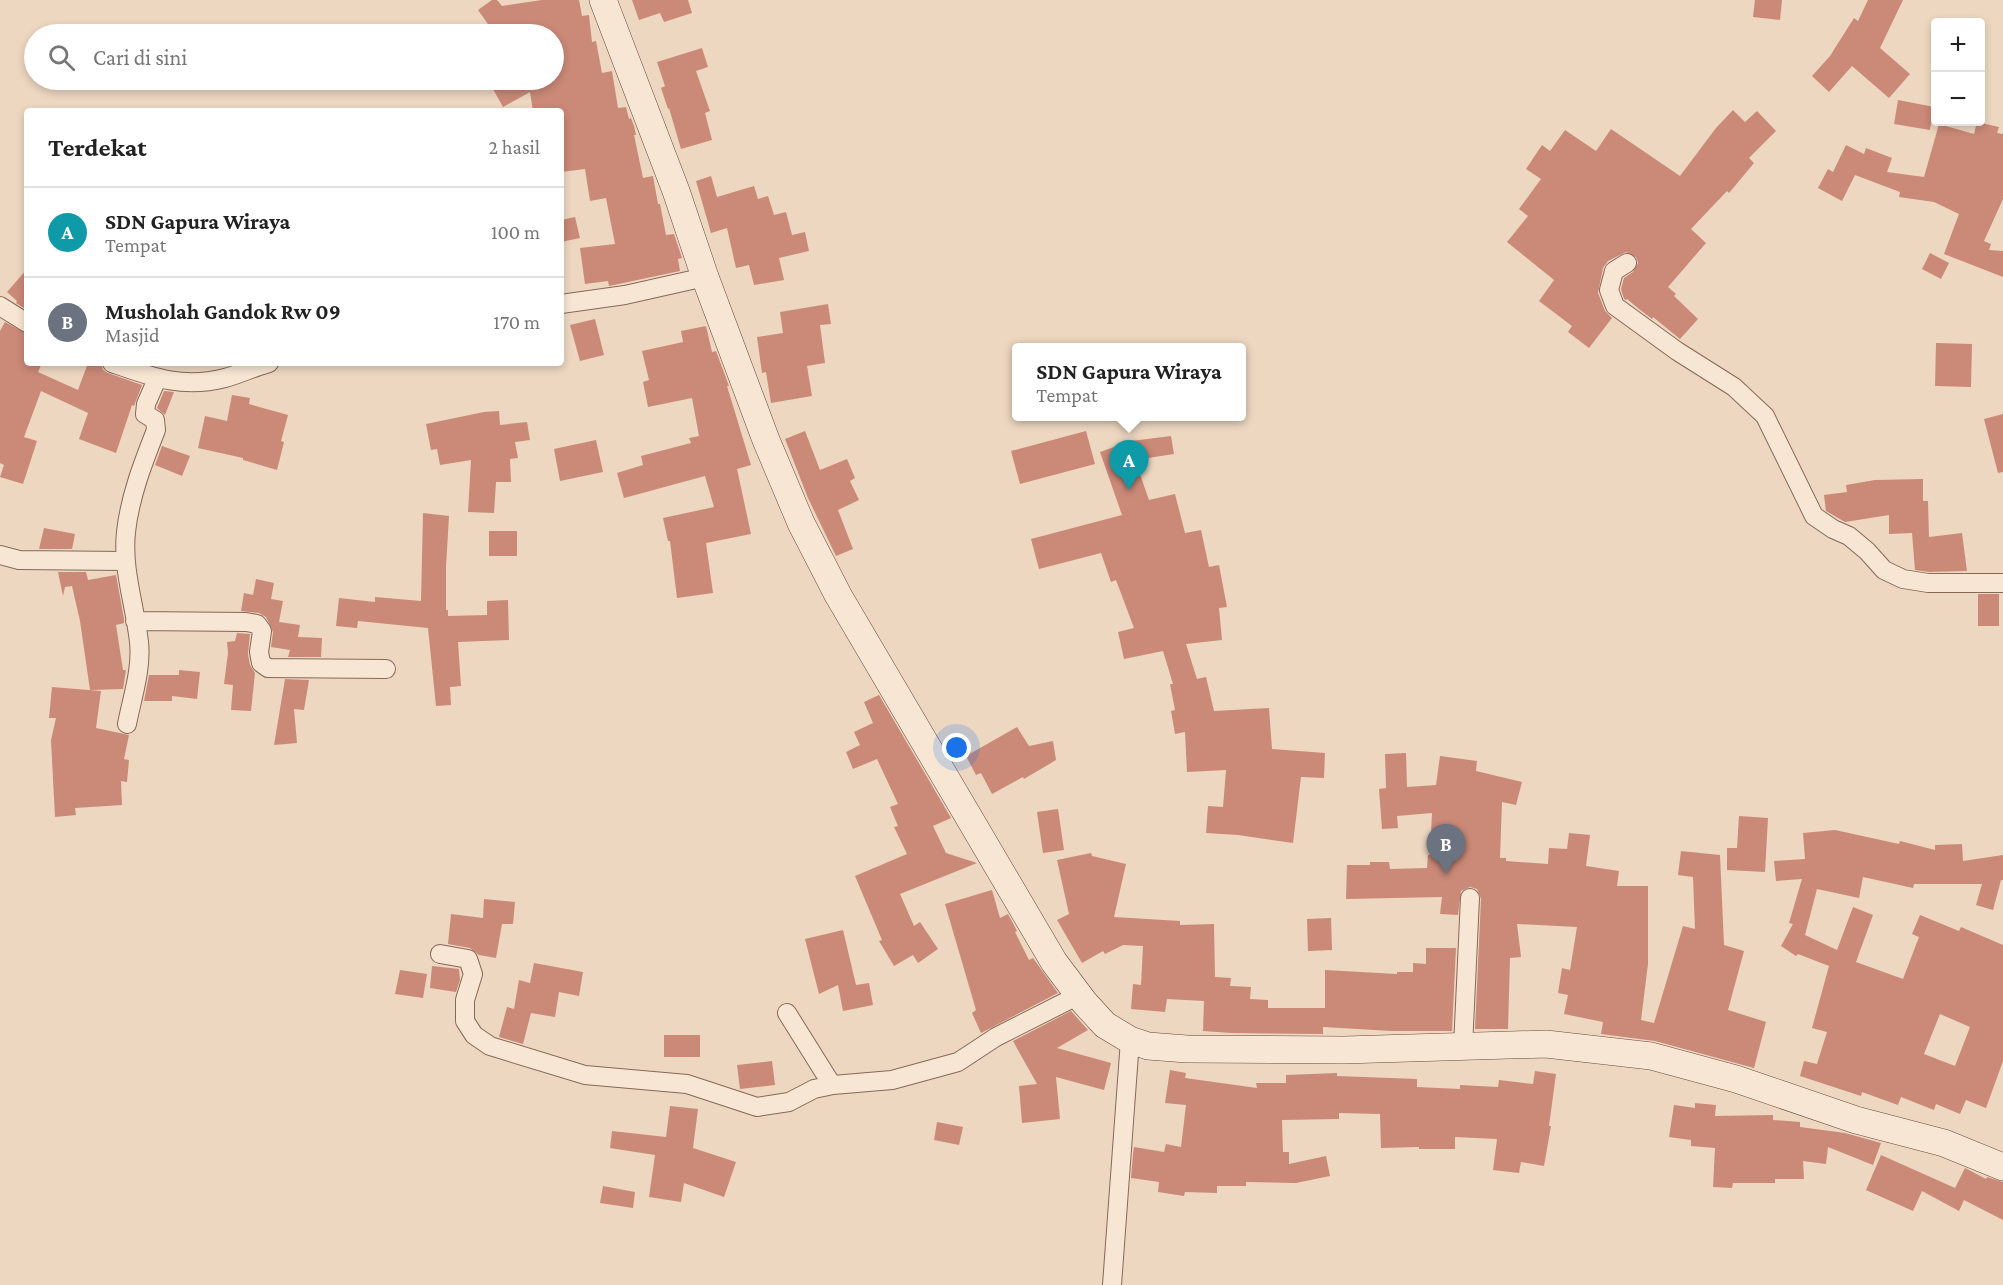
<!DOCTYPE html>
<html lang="id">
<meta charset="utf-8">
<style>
:root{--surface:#fff;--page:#f6f6f6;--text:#222;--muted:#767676;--line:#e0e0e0;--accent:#952a41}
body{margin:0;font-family:"Crimson Pro",serif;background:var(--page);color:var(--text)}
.controls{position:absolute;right:18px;top:18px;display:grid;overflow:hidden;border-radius:6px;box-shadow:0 3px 9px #0003}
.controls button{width:54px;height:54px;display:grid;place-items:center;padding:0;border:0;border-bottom:2px solid var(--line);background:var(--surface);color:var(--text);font:30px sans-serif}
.you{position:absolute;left:957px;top:748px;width:21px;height:21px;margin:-15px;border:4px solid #fff;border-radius:50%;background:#1a73e8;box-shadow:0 0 0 9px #1a73e833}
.badge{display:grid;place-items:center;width:39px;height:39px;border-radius:50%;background:var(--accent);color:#fff;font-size:20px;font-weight:700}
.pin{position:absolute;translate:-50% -50px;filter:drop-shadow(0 2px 3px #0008)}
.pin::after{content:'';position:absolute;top:32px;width:21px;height:18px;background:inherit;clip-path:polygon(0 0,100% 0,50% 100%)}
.popup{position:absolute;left:1012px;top:343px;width:234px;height:78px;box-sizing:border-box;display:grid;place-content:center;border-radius:6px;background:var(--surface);filter:drop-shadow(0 2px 4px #0005);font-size:20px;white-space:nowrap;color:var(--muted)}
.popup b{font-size:22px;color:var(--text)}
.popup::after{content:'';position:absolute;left:50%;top:100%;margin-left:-12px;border:12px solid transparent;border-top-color:var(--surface)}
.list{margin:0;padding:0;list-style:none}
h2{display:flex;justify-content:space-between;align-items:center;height:78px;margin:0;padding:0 24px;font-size:26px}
h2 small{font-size:20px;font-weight:400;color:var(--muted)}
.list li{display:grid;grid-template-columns:39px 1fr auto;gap:18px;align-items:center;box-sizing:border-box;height:90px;padding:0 24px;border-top:2px solid var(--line)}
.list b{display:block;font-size:22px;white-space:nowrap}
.list p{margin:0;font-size:20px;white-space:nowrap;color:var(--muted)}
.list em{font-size:20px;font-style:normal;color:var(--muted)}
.icon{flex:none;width:33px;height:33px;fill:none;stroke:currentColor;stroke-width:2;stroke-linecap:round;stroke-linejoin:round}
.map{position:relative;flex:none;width:2003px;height:1285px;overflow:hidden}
.search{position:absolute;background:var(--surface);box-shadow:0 3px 9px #0003;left:24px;top:24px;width:540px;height:66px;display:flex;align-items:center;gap:15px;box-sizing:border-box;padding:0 21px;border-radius:33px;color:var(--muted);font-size:22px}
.panel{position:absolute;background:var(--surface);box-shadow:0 3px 9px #0003;left:24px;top:108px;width:540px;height:258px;border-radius:6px}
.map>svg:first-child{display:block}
.building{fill:#cb8977;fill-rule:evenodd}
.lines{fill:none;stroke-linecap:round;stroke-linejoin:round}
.minor-casing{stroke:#876859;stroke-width:20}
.secondary-casing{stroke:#68493c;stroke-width:28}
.minor{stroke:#f8e6d4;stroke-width:18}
.secondary{stroke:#f8e6d4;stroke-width:27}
</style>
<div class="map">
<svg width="2003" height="1285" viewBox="0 0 2003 1285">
<rect width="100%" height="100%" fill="#edd7c1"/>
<!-- building -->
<path class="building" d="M492 0H497L502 6 542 0H579L582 16 589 15 592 42 596 41 602 73 612 71 618 108 626 107 629 119 631 118 634 126 636 135H634L643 178 653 176 658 204H660L666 235 674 234 682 258 678 259 680 271 609 286 608 281 585 284 580 248 615 244 606 198 590 201 585 169 561 172V111H533L530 92 503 107 488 80H554V34H495L478 10Z
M632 0H688L692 13 664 22 660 13 639 20Z
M1755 0H1782L1780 20 1753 17Z
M1868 0H1903L1880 48 1910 74 1889 98 1852 66 1829 92 1812 76 1830 56 1854 18 1858 21Z
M702 48 708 67 696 71 710 111 705 113 712 140 681 149 669 108 668 109 661 88 665 86 657 62Z
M1898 100 1934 107 1930 130 1894 124Z
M1733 110 1745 122 1757 111 1776 131 1749 158 1754 163 1729 193 1727 191 1691 229 1706 243 1668 287 1676 294 1674 296 1698 319 1680 339 1653 317 1652 319 1639 309 1627 299 1626 300 1624 299 1621 289 1624 278 1633 272 1638 263 1636 257 1626 252 1608 261 1603 268 1598 293 1605 311 1612 318 1589 348 1568 332 1572 326 1539 301 1554 280 1507 242 1528 216 1519 209 1541 179 1526 169 1542 145 1550 151 1565 130 1596 151 1611 129 1680 176 1716 128Z
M1977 122 1999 127 1997 133 2003 134V199L1984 241 1991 244 1989 250 2003 251V277L1944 254 1959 214 1934 202 1899 197 1900 192 1855 175 1842 201 1818 188 1828 169 1833 172 1846 145 1864 154 1866 148 1892 158 1887 172 1924 177 1939 124 1974 134Z
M711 176 717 197 754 186 758 199 768 196 774 215 786 212 792 235 805 232 809 251 779 258 784 280 754 285 749 265 736 268 727 228 711 233 696 181Z
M575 217 580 238 561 242V220Z
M1930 253 1949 263 1941 279 1922 269Z
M27 269V310L16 303 17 301 7 292Z
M828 304 831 324 820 325 825 363 807 366 812 396 771 403 766 372 762 373 757 337 783 333 780 312Z
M595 319 604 355 580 361 570 325Z
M5 322 27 334V363H42L38 372 78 390 88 363H101L103 370 108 373 142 385 134 406 132 405 116 453 79 439 88 413 41 391 24 437 37 441 23 484 0 477 4 465 0 463V331Z
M706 326 712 352 716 351 729 386H727L751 465 737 469 751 534 706 543 713 593 677 598 670 541H668L663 518 714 507 705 476 624 498 617 473 643 465 641 456 691 443 689 438 699 436 692 398 648 407 643 382 649 380 642 351 683 342 681 331Z
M1936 343 1972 344 1971 387 1935 386Z
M164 391 174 392 165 415 157 408Z
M232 395 250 398 249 404 288 415 281 441 284 442 277 470 243 460V458L198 448 205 416 227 421Z
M499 411 500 425 527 422 530 440 515 442 518 458 510 459 511 482H496L494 513 468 512 471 460 440 465 437 449 431 450 426 424 484 412Z
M2003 414V472L1998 473 1984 419Z
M805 431 820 470 847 459 855 478 850 481 859 500 838 510 853 549 836 556 808 498 785 439Z
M1086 431 1095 464 1020 484 1011 451Z
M1171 436 1174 454 1135 460 1149 500 1175 494 1185 533 1201 530 1209 567 1219 565 1227 607 1219 608 1222 640 1186 644 1197 679 1206 677 1214 711 1269 708 1272 749 1325 753 1324 778 1301 777 1293 843 1238 835 1206 833 1208 806 1223 807 1226 770 1187 772 1185 732 1175 734 1171 711 1175 710 1170 684H1173L1163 651 1124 659 1118 632 1134 628 1116 580 1111 582 1101 553 1039 569 1031 539 1122 515 1100 452 1131 441Z
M596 440 603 472 560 481 554 449Z
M162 446 190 456 182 476 155 465Z
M1923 479V501H1928L1929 537 1962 533 1967 571 1929 572 1915 570 1912 533 1889 534V515L1845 522 1826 511 1824 495 1847 492 1846 485 1875 480Z
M423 513 449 516 446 567V610H448V616L487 615V601L508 600 509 640 458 642 461 686 450 687 451 705 436 706 428 628 358 621 357 628 336 626 339 598 375 602V597L421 601Z
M44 528 75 534 72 549H39Z
M489 531H517V556H489Z
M58 572H86L88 580 116 575 124 619V623L116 625 123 670H126L123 689 90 690 80 621 72 586 65 587 63 596Z
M256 579 274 583 271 599 283 601 279 622 300 625 298 637 322 638 321 657H288L290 650 271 647 273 632 266 617 259 613 241 611 244 593 253 595Z
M1978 594H1999V626H1978Z
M237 633 250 634 248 654 250 665 255 673 251 711 231 710 233 685 224 684 228 653 227 642 235 641Z
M179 670 200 672 197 699 172 696V701H144L149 675H179Z
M285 679 309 680 304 710 294 709 297 743 274 745Z
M52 687 101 691 96 728 129 735 124 759 129 760 127 782 121 781 122 805 75 808 76 815 55 817 51 740 56 718H49Z
M879 695 951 818 933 826 946 853 977 863 900 894 914 926 920 922 938 949 918 963 913 955 894 966 879 941 882 940 855 876 907 854 894 827 898 826 890 807 898 804 877 759 853 769 846 752 860 745 854 732 873 723 864 702Z
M1017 727 1029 746 1053 741 1056 760 1024 779 1023 777 992 794 981 773 976 775 966 756Z
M1406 753 1407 787 1436 785 1440 756 1477 761 1476 771 1522 782 1516 805 1502 802 1500 858H1506V861L1548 864 1549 848 1567 849 1569 833 1590 835 1586 866 1619 871 1617 886H1648V964L1641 1020 1654 1023 1683 926 1695 929 1693 877 1678 875 1681 851 1720 855 1724 945 1744 951 1728 1010 1766 1022 1754 1068 1655 1041 1601 1034 1603 1022 1564 1014 1568 995 1558 993 1562 968 1570 970 1577 927 1517 924 1521 957 1510 958 1508 1029H1475L1481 899 1477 889 1470 887 1461 891 1458 915 1440 914 1442 897 1346 899 1347 865H1370V862H1389L1390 869 1427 868 1428 855H1430L1432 813 1397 816 1398 828 1382 829 1379 789 1386 788 1385 754Z
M1058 809 1064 850 1043 853 1037 812Z
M1739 816 1768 818 1765 872 1727 870V848H1737Z
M1835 830 1899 844 1900 841 1935 850V845L1962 844 1963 861 2003 855V880H2001L1993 910 1976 905 1982 884H1914L1913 888 1863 877 1859 898 1817 889 1805 935 1837 950 1853 907 1873 915 1856 962 1903 979 1919 937 1912 934 1920 915 1959 931 1961 927 2003 945V1061L1986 1108 1966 1100 1960 1114 1936 1104 1934 1110 1901 1097 1898 1105 1862 1092 1861 1096 1800 1076 1804 1061 1817 1064 1827 1032 1812 1028 1829 966 1798 954 1796 956 1781 946 1793 924 1789 923 1802 879 1776 881 1774 861 1805 859 1803 833ZM1940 1014 1970 1027 1955 1066 1924 1054Z
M1091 853 1092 856 1126 864 1114 917 1180 921V925L1214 924 1215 977 1231 978 1230 986 1251 987 1250 999 1268 1000V1008H1325V970L1397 974V972H1413V963L1426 964V948H1456L1452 1031H1392L1323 1027V1034L1231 1033 1203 1031 1204 1001 1167 999 1165 1012 1131 1009 1133 984 1141 985 1143 946 1123 945 1105 954 1103 951 1082 963 1057 920 1069 914 1057 860Z
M992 890 1000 918 1008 914 1017 931 1015 932 1029 960 1033 958 1058 993 981 1033 972 1013 976 1010 945 904Z
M484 899 515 902 513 924H502L496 958 479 955 470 948 448 944 451 914 483 918Z
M1331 918 1332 950 1308 951 1307 919Z
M843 930 856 985 869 983 873 1005 843 1011 838 985 819 994 805 939Z
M534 963 583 972 579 996 559 992 555 1017 531 1013 523 1044 499 1037 507 1007 514 1009 519 980 530 983Z
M432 966 459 969 460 980 456 992 430 988Z
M400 970 427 974 423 998 395 994Z
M1071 1011 1088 1030 1057 1048 1111 1063 1104 1090 1056 1077 1060 1119 1022 1123 1019 1086 1037 1084 1013 1041Z
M664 1035H700V1057H664Z
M772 1061 775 1085 740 1089 737 1065Z
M1170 1070 1186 1073 1185 1078 1257 1088 1256 1083H1286V1075L1337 1073V1076L1417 1079V1087L1460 1089V1085L1498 1087 1499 1080 1533 1084 1535 1071 1556 1074 1549 1126H1551L1544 1166 1521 1162 1519 1173 1493 1170 1497 1139 1455 1137V1149H1419V1147L1381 1148 1380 1114 1339 1113V1119L1282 1120 1283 1152H1289V1164L1326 1156 1330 1176 1296 1183 1246 1182V1186H1217V1193L1185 1192 1184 1196 1158 1192 1159 1182 1131 1178 1133 1154 1134 1147 1164 1152 1166 1144 1181 1147 1186 1105 1165 1103Z
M1695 1103 1716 1105 1715 1116 1773 1115V1120L1800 1122V1127L1845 1133 1881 1143 1873 1165 1828 1147 1826 1164 1803 1161 1804 1179H1775V1183H1733L1732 1188 1713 1187 1715 1148 1691 1146V1140L1669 1137 1674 1105 1695 1108Z
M670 1106 698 1109 693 1148 736 1162 724 1197 684 1183 681 1202 649 1197 655 1155 610 1148 612 1131 666 1137Z
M937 1122 963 1127 959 1145 934 1140Z
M1881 1155 1955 1188 1965 1168 1986 1179 1987 1177 2003 1182V1220L1964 1200 1959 1211 1922 1191 1913 1211 1866 1190Z
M603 1186 635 1192 633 1208 600 1203Z"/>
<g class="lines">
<defs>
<path id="minor" d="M1627 263 1614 271 1609 290 1615 306 1677 351 1734 387 1765 416 1814 516 1833 529 1849 536 1867 551 1884 570 1903 579 1928 583H2003
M561 304 625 295 705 277
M0 306 27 323
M112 363C152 377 182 389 225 378 240 374 254 367 269 363
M0 555 19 560 125 561
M135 621 246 622 257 624 262 631 259 652 261 663 268 668 386 669
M127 724C132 698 142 669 139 642 135 605 122 570 126 532 130 496 143 463 156 430L155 420 145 414 146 404 157 379
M440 954 468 959 473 974 465 1000V1021L474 1035 490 1046 585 1075 687 1084 757 1107 789 1102 814 1089 833 1085 892 1080 958 1062 996 1037 1079 995
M787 1013 832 1085
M1463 1047 1470 898
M1112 1285 1130 1040"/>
<path id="secondary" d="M603 0 676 191 705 277 766 440 801 523 838 595 1054 962 1084 1002 1105 1025 1130 1040 1148 1046 1187 1049 1344 1050 1546 1044 1651 1056 1736 1079 1856 1120 1944 1143 2003 1167"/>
</defs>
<!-- minor casing -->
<use href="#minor" class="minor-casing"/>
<!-- secondary casing -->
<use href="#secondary" class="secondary-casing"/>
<!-- minor -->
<use href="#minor" class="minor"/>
<!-- secondary -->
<use href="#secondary" class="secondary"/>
</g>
</svg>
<div class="controls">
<button>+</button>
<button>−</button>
</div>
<div class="you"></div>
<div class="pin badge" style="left:1129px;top:490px;background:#0f9aa8">A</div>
<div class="popup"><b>SDN Gapura Wiraya</b>Tempat</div>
<div class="pin badge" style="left:1446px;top:874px;background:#6b7280">B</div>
<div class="search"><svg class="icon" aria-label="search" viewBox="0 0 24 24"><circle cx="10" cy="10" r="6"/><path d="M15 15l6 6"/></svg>Cari di sini</div>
<section class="panel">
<h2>Terdekat<small>2 hasil</small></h2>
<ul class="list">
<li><span class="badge" style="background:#0f9aa8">A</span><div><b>SDN Gapura Wiraya</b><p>Tempat</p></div><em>100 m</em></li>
<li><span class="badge" style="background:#6b7280">B</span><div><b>Musholah Gandok Rw 09</b><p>Masjid</p></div><em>170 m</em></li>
</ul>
</section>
</div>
